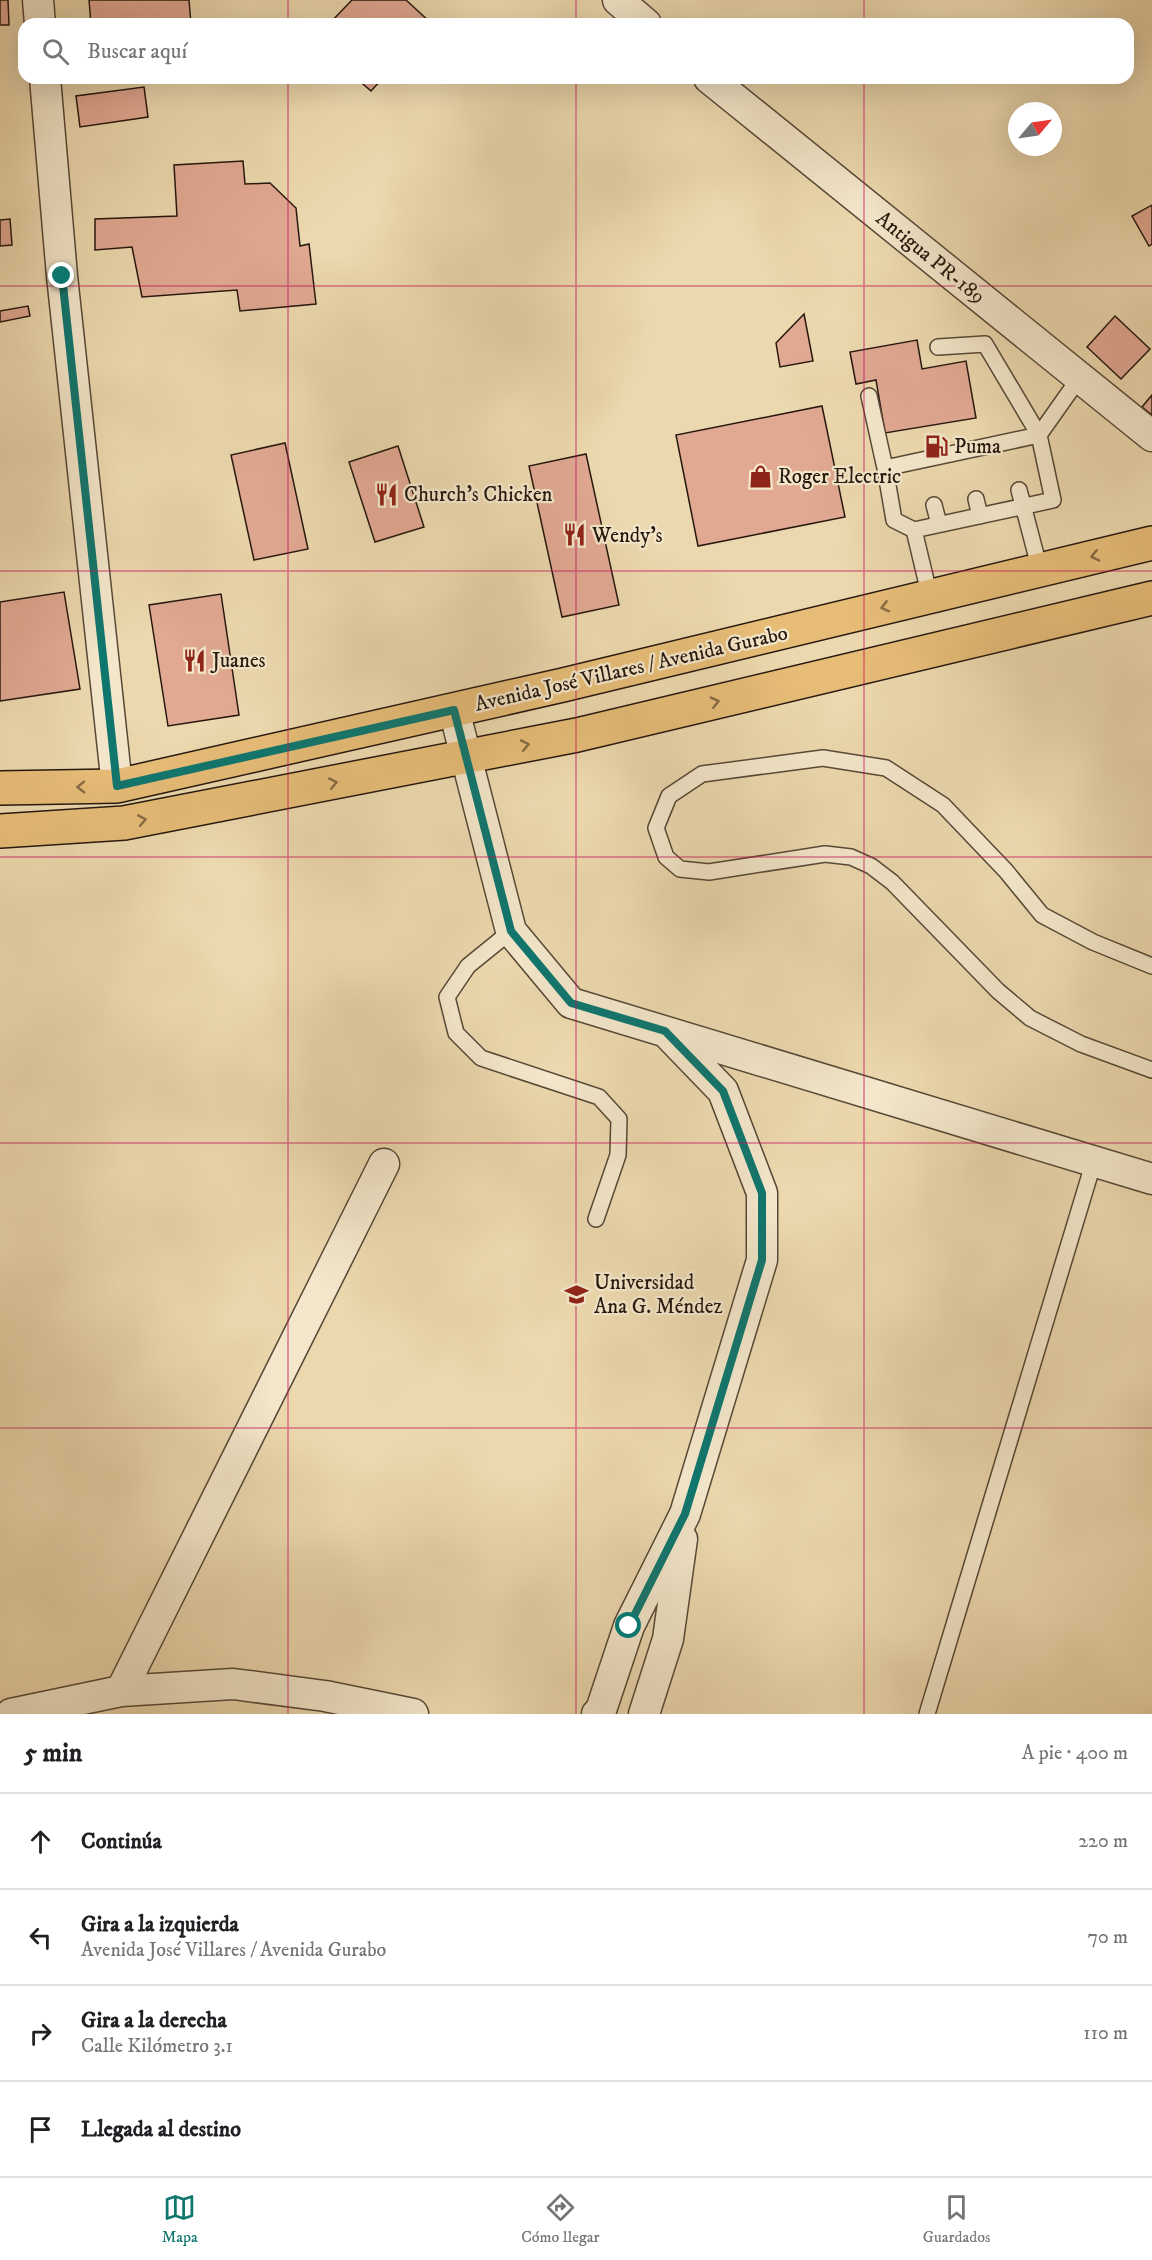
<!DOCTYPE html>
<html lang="es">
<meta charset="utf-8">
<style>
:root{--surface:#fff;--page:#f6f6f6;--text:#202124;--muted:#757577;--line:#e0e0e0;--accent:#0f766e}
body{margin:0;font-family:"IM FELL DW Pica",serif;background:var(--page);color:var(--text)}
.compass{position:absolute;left:1008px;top:102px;width:54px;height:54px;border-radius:50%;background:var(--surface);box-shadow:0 6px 24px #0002;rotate:61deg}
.stop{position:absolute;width:18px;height:18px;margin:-14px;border:4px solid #0f766e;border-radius:50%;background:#fff}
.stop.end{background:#0f766e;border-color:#fff;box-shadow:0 2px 6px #0008}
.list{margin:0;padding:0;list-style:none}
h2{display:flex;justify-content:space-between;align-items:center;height:78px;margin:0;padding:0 24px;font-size:26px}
h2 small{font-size:20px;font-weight:400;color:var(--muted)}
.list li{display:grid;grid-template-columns:39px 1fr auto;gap:18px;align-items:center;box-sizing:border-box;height:96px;padding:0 24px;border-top:2px solid var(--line)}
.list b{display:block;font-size:22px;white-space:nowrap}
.list p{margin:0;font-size:20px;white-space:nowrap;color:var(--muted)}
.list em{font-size:20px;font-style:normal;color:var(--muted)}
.icon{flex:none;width:33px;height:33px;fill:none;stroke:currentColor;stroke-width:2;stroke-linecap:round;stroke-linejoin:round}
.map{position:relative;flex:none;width:1152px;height:1714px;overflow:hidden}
.search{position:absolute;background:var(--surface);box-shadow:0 6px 24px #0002;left:18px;right:18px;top:18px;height:66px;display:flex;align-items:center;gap:15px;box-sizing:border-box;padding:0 21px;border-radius:18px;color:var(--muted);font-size:22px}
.sheet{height:462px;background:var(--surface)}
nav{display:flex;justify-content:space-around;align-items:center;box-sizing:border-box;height:84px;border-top:2px solid var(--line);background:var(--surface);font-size:16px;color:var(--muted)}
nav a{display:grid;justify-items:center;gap:3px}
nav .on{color:var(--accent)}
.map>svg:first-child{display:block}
.building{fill:#e1a892;stroke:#25180e;stroke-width:1.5}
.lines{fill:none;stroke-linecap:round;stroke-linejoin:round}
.service-casing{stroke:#574836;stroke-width:18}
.minor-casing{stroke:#574836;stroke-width:33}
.primary-casing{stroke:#25180e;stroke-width:36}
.service{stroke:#f3e6ca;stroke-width:15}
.minor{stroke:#f3e6ca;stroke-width:30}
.primary{stroke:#e6bc77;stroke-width:33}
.oneway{stroke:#866a42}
.route{stroke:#0f766e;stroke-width:8}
.grid{fill:none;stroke:#c2185b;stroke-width:1.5;stroke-opacity:0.55}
.labels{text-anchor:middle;stroke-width:4.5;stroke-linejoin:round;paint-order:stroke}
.street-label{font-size:21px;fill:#25180e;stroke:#f3e6ca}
.poi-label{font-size:21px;fill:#25180e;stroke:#f3e6ca;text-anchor:start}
</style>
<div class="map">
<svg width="1152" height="1714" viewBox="0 0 1152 1714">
<rect width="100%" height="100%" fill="#ecd8ae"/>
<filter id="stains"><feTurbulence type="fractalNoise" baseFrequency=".00333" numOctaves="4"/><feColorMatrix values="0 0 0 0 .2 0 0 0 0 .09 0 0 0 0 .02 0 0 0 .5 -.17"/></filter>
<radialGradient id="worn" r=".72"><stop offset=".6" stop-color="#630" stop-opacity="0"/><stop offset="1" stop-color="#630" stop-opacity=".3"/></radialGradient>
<!-- building -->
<path class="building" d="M0 0H8L9 25H0Z
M89 0H189L191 24H91Z
M352 0H406L432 24H329Z
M356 78H383L371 91Z
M144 87 148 117 80 127 76 96Z
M243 161 245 184 270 183 296 208 300 246 309 244 316 304 240 311 237 290 142 297 132 247 95 250V219L177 216 174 165Z
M1152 205V244L1149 246 1132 216Z
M10 219 12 245 0 246V220Z
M28 306 30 316 0 322V311Z
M804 314 813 361 780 367 776 343Z
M1115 316 1150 349 1121 379 1087 347Z
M917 340 922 369 966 361 976 418 885 433 876 380 856 384 850 352Z
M1152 395V415L1142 407Z
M822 406 845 517 698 546 676 435Z
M285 443 308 549 254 560 231 455Z
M398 446 424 527 375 542 349 462Z
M586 454 619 605 562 617 529 466Z
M64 592 80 689 0 701V602Z
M221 594 239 715 168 726 149 605Z"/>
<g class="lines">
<defs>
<path id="service" d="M869 396 885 468
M1019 490 1040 570
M976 499 980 516
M934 505 939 524
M914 530 894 520 885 468 1039 435 985 344 938 347
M930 597 914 530 1053 500 1039 435 1080 377
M511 931 468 966 447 997 456 1033 481 1058 599 1097 619 1119 618 1155 596 1219
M1152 966 1093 942 1042 915 1006 871 943 805 886 768 823 758 702 774 669 796 656 828 666 857 680 869 709 872 825 854 851 857 871 866 892 882 998 991 1030 1018 1081 1044 1152 1070
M927 1714 1094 1161"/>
<path id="minor" d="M38 0 40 24
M618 0 646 24
M45 78 62 276 117 786
M709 78 1152 436
M454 710 511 931 571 1003 1152 1179
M121 1691 233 1684 325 1696 413 1714
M11 1714 121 1691 384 1164
M597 1714 601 1710 629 1626 685 1514 762 1260V1193L723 1091 667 1033
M644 1714 668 1639 682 1539"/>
<path id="primary" d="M0 788 117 786 563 685 1152 543
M0 831 124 823 577 735 1152 598"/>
</defs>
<!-- service casing -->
<use href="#service" class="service-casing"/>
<!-- minor casing -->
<use href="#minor" class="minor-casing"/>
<!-- primary casing -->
<use href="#primary" class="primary-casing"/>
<!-- service -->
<use href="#service" class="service"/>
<!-- minor -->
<use href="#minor" class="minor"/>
<!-- primary -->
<use href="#primary" class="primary"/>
</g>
<!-- one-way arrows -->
<defs><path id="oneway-chevron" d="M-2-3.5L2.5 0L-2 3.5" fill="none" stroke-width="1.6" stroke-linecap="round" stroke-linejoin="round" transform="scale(1.5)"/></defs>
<g class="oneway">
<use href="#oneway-chevron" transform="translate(1095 556) rotate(167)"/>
<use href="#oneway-chevron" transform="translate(885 607) rotate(166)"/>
<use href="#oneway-chevron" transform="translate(715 702) rotate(-13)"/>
<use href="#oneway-chevron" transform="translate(525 745) rotate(-11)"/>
<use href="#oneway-chevron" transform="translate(333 783) rotate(-11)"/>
<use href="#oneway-chevron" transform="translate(81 787) rotate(179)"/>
<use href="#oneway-chevron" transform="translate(142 820) rotate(-11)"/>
</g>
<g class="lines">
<!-- route -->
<path class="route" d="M62 276 117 786 454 710 511 931 571 1003 665 1031 723 1091 762 1193V1260L685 1514 629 1626"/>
</g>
<!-- grid -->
<path class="grid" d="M288 0V24M576 0V24M864 0V24M288 78V1714M576 78V1714M864 78V1714M0 286H1152M0 571H1152M0 857H1152M0 1143H1152M0 1428H1152"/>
<!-- icons -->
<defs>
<symbol id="fuel-bare" viewBox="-9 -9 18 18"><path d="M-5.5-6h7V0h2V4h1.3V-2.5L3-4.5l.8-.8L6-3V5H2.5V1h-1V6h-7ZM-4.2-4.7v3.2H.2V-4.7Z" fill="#8f2418" stroke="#f3e6ca" stroke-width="2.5" paint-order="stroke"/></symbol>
<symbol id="shop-bare" viewBox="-9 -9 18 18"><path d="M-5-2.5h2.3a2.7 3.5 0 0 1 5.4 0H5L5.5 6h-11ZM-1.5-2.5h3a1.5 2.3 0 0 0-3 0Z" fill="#8f2418" stroke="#f3e6ca" stroke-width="2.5" paint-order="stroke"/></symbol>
<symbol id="restaurant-bare" viewBox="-9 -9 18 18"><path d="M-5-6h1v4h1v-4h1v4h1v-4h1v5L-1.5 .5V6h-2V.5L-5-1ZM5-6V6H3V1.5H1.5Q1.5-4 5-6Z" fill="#8f2418" stroke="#f3e6ca" stroke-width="2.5" paint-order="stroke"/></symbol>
<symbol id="university-bare" viewBox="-9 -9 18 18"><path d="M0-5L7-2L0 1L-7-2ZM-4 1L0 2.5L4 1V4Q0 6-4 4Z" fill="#8f2418" stroke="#f3e6ca" stroke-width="2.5" paint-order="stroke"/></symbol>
</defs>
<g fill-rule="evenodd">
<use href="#fuel-bare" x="920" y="430" width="33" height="33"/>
<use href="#shop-bare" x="744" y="460" width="33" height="33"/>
<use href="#restaurant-bare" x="370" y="478" width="33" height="33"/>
<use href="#restaurant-bare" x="558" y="518" width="33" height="33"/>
<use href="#restaurant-bare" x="178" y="644" width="33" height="33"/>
<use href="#university-bare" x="560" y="1278" width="33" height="33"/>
</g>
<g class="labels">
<!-- street labels -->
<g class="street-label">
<text transform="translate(931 257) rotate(39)" y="7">Antigua PR-189</text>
<text transform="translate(631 668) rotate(-13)" y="7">Avenida José Villares / Avenida Gurabo</text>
</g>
<!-- poi labels -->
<g class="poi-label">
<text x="954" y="453">Puma</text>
<text x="778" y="483">Roger Electric</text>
<text x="404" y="501">Church's Chicken</text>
<text x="592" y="542">Wendy's</text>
<text x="212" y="667">Juanes</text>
<text x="594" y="1289">Universidad<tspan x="594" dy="24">Ana G. Méndez</tspan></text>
</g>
</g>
<rect width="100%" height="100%" filter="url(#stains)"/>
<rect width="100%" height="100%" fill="url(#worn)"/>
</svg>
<svg class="compass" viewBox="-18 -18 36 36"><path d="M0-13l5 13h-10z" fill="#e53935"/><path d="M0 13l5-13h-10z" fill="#757577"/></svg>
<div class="stop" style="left:629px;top:1626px"></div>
<div class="stop end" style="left:62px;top:276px"></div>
<div class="search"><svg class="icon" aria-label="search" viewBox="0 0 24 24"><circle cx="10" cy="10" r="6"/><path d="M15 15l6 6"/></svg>Buscar aquí</div>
</div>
<section class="sheet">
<h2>5 min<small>A pie · 400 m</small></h2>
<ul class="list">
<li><svg class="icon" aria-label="ahead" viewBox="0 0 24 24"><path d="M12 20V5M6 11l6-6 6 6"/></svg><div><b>Continúa</b></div><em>220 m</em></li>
<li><svg class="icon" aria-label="left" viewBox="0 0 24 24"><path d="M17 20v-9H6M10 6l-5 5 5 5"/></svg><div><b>Gira a la izquierda</b><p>Avenida José Villares / Avenida Gurabo</p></div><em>70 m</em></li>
<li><svg class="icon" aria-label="right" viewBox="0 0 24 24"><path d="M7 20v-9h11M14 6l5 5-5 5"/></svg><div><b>Gira a la derecha</b><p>Calle Kilómetro 3.1</p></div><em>110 m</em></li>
<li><svg class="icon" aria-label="arrive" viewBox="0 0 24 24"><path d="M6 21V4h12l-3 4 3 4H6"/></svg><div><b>Llegada al destino</b></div></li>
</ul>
</section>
<nav>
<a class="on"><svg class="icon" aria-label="map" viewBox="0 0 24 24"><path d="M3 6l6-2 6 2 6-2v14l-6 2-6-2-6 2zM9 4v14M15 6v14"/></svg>Mapa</a>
<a><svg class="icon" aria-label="directions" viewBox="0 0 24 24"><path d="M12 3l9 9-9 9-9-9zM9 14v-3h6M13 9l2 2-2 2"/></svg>Cómo llegar</a>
<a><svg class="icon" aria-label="saved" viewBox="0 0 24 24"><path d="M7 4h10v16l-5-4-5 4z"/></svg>Guardados</a>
</nav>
